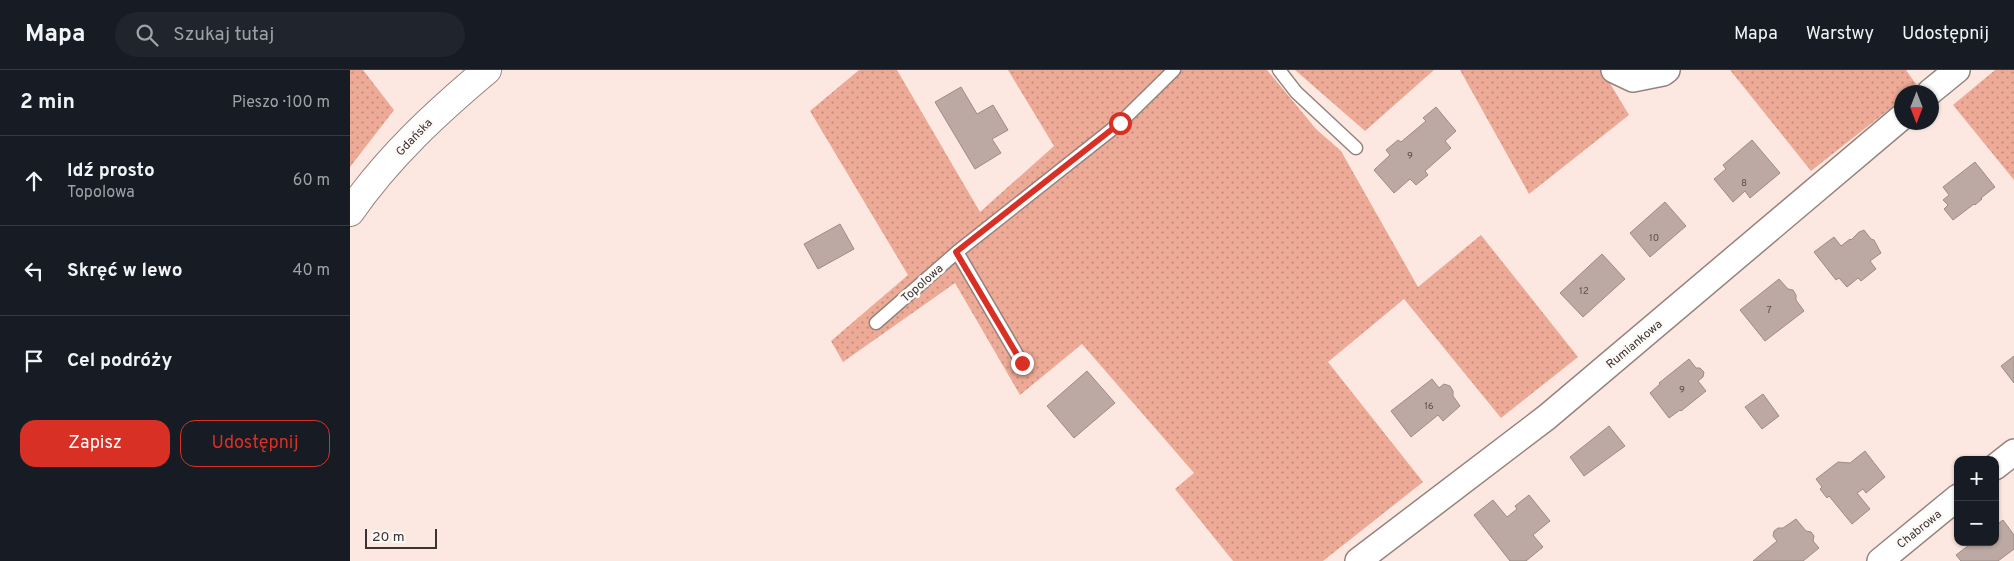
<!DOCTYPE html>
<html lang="pl">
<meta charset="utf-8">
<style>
:root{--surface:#171b24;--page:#20242c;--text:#f1f3f6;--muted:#9ea1a6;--line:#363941;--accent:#d93025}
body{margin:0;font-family:Overpass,sans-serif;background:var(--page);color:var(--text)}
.controls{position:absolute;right:15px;bottom:15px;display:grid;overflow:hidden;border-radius:10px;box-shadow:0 1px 4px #0004}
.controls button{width:45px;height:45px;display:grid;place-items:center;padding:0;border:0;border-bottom:1px solid var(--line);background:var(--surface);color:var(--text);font:25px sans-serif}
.compass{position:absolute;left:1544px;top:15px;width:45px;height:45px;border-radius:50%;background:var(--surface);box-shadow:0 1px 4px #0004;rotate:180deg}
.scale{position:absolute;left:15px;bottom:12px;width:72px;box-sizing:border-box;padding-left:5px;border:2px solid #3b3331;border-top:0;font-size:14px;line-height:18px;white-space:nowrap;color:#3b3331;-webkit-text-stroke:4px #fdf9f7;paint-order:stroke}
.stop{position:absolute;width:15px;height:15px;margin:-11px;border:4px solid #d93025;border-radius:50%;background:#fff}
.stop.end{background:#d93025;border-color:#fff;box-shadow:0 1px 5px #0008}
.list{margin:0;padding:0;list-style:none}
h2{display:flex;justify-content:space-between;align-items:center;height:65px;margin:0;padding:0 20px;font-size:21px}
h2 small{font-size:16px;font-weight:400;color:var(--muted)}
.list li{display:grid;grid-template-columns:32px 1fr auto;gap:15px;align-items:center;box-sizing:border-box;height:90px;padding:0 20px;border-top:1px solid var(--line)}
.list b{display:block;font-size:19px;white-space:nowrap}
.list p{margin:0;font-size:16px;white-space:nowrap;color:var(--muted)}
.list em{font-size:16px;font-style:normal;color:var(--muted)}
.actions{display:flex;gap:10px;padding:15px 20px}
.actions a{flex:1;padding:11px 0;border:1px solid var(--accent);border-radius:15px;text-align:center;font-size:18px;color:var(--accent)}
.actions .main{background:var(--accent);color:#fff}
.icon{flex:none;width:28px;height:28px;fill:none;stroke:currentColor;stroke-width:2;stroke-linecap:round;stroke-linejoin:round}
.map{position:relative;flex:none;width:1664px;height:491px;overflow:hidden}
header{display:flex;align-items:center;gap:30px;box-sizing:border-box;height:70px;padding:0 25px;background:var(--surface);border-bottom:1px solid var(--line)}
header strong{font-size:24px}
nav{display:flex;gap:28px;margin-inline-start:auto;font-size:18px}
.search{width:350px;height:45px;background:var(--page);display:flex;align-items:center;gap:12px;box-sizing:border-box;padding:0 18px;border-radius:28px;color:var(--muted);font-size:19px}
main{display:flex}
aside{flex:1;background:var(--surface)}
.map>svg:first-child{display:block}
.grass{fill:url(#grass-dots)}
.building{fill:#bca9a4;stroke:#9d8b85}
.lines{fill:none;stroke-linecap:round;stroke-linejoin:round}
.service-casing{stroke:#95837d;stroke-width:15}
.minor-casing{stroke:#95837d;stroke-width:28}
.secondary-casing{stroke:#95837d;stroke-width:30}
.service{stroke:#fff;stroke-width:12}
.minor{stroke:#fff;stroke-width:25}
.secondary{stroke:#fff;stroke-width:28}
.route{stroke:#d93025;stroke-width:6}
.labels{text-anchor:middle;stroke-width:5;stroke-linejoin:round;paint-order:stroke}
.number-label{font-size:10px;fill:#5b504e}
.street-label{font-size:12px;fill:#3b3331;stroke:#fdf9f7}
</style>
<header>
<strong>Mapa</strong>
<div class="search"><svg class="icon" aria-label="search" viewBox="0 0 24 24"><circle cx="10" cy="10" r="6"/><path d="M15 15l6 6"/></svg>Szukaj tutaj</div>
<nav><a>Mapa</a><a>Warstwy</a><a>Udostępnij</a></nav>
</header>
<main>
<aside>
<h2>2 min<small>Pieszo · 100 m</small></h2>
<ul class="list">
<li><svg class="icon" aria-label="ahead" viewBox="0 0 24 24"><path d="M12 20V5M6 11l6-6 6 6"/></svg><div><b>Idź prosto</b><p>Topolowa</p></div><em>60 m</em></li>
<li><svg class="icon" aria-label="left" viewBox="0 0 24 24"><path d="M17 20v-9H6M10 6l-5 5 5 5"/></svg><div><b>Skręć w lewo</b></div><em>40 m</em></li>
<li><svg class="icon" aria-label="arrive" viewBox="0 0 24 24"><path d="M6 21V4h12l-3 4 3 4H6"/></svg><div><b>Cel podróży</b></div></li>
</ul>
<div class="actions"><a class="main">Zapisz</a><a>Udostępnij</a></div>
</aside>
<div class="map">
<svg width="1664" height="491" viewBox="0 0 1664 491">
<defs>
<pattern id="grass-dots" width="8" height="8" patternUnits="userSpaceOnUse" patternTransform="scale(1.25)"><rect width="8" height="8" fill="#edaa96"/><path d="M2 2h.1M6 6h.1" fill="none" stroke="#c18b7b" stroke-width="1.8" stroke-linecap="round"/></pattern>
</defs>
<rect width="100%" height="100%" fill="#fce8e1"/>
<!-- grass -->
<path class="grass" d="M0 0H13L44 40 0 97Z
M509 0H547L630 142 704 76 658 0H917L966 59 991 81 1068 217 1131 165 1228 287 1151 348 1054 229 978 292 1073 412 973 491H883L825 419 844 403 732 274 670 325 605 213 493 292 481 271 558 205 460 41Z
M945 0H1084L1015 61Z
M1110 0H1252L1279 45 1179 124Z
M1380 0H1556L1568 17 1561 22H1552L1551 30 1461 101Z
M1645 0H1664V110L1603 35Z"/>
<!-- building -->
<path class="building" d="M611 17 627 44 643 35 658 60 642 69 651 83 625 99 585 32Z
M1086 37 1106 61 1095 71 1101 78 1075 101 1078 105 1066 115 1060 109 1044 123 1024 100 1040 85 1036 80 1048 70 1051 72 1076 51 1073 48Z
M1402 70 1430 103 1400 128 1395 121 1383 132 1364 109 1376 99 1373 95Z
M1625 92 1645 117 1631 128 1632 129 1625 135 1624 134 1603 150 1594 139 1598 135 1593 130 1599 125 1593 117Z
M1315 132 1336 156 1300 187 1280 163Z
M490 154 504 179 468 199 454 174Z
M1514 160 1521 169 1524 170 1531 183 1520 191 1526 199 1511 211 1508 208 1497 217 1489 208 1486 210 1464 182 1484 167 1491 176 1500 169 1501 170 1509 162Z
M1252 184 1275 209 1233 247 1210 223Z
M1429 209 1438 219 1443 220 1446 225V230L1454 241 1415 271 1390 240Z
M1664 286V313L1651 296Z
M1339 289 1346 298H1350L1354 302 1353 307 1348 311 1356 321 1331 341 1330 340 1319 348 1300 323 1310 314 1309 313Z
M737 301 765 333 724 368 697 336Z
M1082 309 1089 318 1094 314 1100 316 1103 321V326L1110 336 1093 351 1088 345 1061 367 1041 341Z
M1413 324 1429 346 1412 359 1395 337Z
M1259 356 1275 376 1234 406 1220 387Z
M1515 381 1535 407 1516 423 1513 419 1507 423 1520 439 1502 454 1479 426 1477 428 1470 419 1472 417 1466 409 1488 392 1500 393Z
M1179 425 1200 451 1183 465 1193 477 1176 491H1160L1124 445 1143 430 1157 447 1167 439 1165 436Z
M1446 449 1456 461 1461 462 1464 466 1463 471 1469 478 1453 491H1403L1427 471 1423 466 1424 461 1428 458H1433Z
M1653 450 1664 465V479L1648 491H1611L1606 485 1623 472H1645V456Z"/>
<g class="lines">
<defs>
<path id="service" d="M929 0 946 22 1006 78
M607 182 672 293
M526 253 607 182 770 53 824 0"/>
<path id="minor" d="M1264 0 1283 9 1313 3 1317 0
M1580 22 1607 0
M1645 397 1664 382
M1008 491 1197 347 1552 47
M1530 491 1608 427"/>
<path id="secondary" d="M0 142C38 87 87 42 137 0"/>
</defs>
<!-- service casing -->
<use href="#service" class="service-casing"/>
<!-- minor casing -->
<use href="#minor" class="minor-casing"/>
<!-- secondary casing -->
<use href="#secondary" class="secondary-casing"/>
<!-- service -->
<use href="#service" class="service"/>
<!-- minor -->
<use href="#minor" class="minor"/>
<!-- secondary -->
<use href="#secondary" class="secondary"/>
</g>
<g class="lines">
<!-- route -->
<path class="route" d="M672 293 606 182 770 53"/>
</g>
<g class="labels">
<!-- number labels -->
<g class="number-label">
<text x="1060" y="89">9</text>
<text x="1394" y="116">8</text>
<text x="1304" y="171">10</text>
<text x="1234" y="224">12</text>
<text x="1419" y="243">7</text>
<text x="1332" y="323">9</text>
<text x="1079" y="339">16</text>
</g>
<!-- street labels -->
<g class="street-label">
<text transform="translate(64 67) rotate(-46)" y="4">Gdańska</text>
<text transform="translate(572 213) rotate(-41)" y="4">Topolowa</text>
<text transform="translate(1284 274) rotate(-40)" y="4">Rumiankowa</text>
<text transform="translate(1569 459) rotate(-39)" y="4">Chabrowa</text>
</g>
</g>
</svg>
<div class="controls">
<button>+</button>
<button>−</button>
</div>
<svg class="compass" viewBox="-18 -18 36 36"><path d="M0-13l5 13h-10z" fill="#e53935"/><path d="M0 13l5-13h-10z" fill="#9ea1a6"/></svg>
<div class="scale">20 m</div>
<div class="stop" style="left:770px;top:53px"></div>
<div class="stop end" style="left:672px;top:293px"></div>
</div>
</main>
